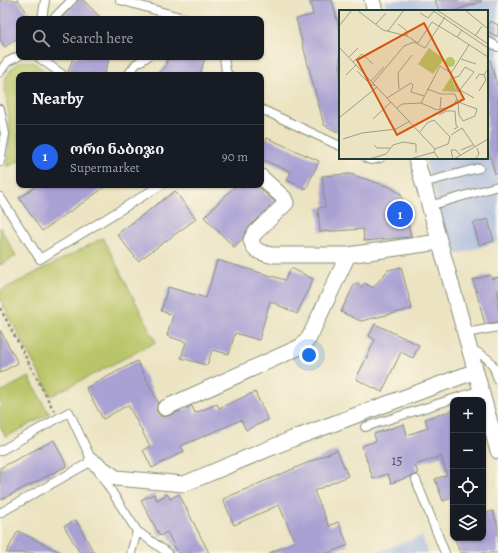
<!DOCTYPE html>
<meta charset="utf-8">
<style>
:root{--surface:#171b24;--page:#242831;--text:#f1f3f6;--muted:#9ea1a6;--line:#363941;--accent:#2563eb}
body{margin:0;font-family:Alegreya,"Noto Serif Georgian",serif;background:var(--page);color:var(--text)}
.controls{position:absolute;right:12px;bottom:12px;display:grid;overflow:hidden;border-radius:8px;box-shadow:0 1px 3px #0004}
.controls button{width:36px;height:36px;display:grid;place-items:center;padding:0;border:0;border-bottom:1px solid var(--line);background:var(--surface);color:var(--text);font:20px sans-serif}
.you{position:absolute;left:309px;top:355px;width:14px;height:14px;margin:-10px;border:3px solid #fff;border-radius:50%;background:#1a73e8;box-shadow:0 0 0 6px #1a73e833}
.badge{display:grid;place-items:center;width:26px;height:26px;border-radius:50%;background:var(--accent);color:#fff;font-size:13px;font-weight:700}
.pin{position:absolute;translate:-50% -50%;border:2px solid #fff;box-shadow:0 1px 4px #0006}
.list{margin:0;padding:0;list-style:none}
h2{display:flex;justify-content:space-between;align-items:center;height:52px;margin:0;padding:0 16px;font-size:17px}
h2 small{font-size:13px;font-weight:400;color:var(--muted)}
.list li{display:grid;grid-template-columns:26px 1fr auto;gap:12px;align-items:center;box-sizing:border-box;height:64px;padding:0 16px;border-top:1px solid var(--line)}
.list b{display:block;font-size:15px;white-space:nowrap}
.list p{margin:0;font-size:13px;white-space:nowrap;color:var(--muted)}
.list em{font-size:13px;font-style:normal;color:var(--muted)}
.icon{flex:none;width:22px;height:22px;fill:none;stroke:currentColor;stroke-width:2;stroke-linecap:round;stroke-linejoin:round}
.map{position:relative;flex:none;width:498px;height:553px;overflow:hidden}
.search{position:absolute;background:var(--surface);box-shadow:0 1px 3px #0004;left:16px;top:16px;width:248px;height:44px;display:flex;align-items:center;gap:10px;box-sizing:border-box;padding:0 14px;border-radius:8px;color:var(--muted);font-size:15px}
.panel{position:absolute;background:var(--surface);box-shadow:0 1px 3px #0004;left:16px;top:72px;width:248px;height:116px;border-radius:8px}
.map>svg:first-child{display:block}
.industrial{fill:#b8c5de}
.green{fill:#b9c567;stroke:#6c814e}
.building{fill:#a9a0d3}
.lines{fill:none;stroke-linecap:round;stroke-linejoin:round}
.lane-casing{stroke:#85907a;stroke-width:10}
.street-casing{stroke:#85907a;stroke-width:17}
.path{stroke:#85907a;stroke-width:2.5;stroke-dasharray:3 3;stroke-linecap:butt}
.lane{stroke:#fff;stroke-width:8}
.street{stroke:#fff;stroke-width:15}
.labels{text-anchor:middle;stroke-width:4;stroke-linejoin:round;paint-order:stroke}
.number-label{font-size:14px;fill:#42565c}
.inset-road{fill:none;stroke:#99a189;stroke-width:1}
.view{fill:#d45610;fill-opacity:0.15;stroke:#d45610;stroke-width:2}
.inset-edge{fill:none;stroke:#1f3d34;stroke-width:2}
</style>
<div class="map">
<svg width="498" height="553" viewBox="0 0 498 553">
<rect width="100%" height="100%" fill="#fcf5e5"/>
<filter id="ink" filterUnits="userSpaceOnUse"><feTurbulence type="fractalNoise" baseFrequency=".025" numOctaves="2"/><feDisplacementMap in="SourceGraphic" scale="8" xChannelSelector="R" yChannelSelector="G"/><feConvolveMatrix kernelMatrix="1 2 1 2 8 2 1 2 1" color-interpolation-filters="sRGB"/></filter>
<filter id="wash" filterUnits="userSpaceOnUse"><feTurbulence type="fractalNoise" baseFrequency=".012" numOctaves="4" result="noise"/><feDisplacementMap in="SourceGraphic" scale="16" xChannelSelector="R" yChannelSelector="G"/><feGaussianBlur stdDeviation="0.9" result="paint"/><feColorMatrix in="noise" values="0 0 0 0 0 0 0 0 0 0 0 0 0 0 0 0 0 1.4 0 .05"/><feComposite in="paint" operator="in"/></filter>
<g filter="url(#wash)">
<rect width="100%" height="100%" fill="#ebe3c1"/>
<!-- industrial -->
<path class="industrial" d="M385 0H498V242L451 256 425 158H487V11H387Z
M422 536 428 553H374Z"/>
<!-- green -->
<path class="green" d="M22 61 33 62 50 75H19V161L7 167 10 126 4 81 12 68Z
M0 227 16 256 0 265Z
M103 238 156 342 51 396 0 299V291Z
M29 377 49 414 6 437 0 426V392Z"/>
<g id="blocks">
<!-- building -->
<path class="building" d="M0 0H18L32 19H19V37L5 47 0 39Z
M78 0H83L102 19H61Z
M319 0H332L340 31V133L324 125 296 19 313 15 310 2Z
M435 0H481V2L454 11H439Z
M490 21 498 25V37L487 31V27Z
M73 57H110L104 75H75L68 73Z
M168 57H205L200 75H156L165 67Z
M490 60 498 89V173L495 174 487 145V61Z
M267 138 319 161 306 189 287 180 291 172 261 159V152Z
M350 174 390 187 401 194 411 237 364 241 363 229 320 232 318 208 325 207 322 176Z
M38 185H108L42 231 19 198Z
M236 185H256L275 202 248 228 242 239 234 247 204 217Z
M175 191 196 219 138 261 117 234Z
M488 219 494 241 479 245 473 223Z
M217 260 285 280 291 268 313 279 297 314 270 301 259 340 235 333 229 354 212 350 207 365 181 358 186 342 167 336 173 315 161 311 168 287 206 298Z
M401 267 412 309 361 321 341 312 355 283 362 287 364 283 373 288 388 270Z
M490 275 492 279 498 277V322L485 324 473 280Z
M375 324 419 345 413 358 401 352 382 392 356 379 375 340 369 336Z
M0 330 18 363 0 373Z
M137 361 158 402 156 408 157 412 160 416 166 417 192 406 195 413 217 404 219 408 255 392 268 420 246 430 241 420 181 446 184 451 152 468 143 450 150 446 128 405 103 419 86 388Z
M453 410V497L443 501 435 479 447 475 441 456 415 465 418 474 391 483 388 474 373 479 362 446 376 441 374 434 404 424 407 435 428 428 425 419Z
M54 440 67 466 0 500V468Z
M337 450 348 476 314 491 329 526 338 522 348 545 328 553H269L295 542 279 505 234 525 223 499Z
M154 494 157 500 167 494 170 499 179 494 209 553H178L167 532 160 536 141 500Z
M493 511 498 527V553H460L455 538H483V514Z
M76 520 94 553H80L64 526Z
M18 531 62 553H6Z"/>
</g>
</g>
<g filter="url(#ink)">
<use href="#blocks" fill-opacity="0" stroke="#85907a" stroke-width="1"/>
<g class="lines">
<defs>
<path id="lane" d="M120 0 187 19
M42 19 45 0
M53 19 72 0
M487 41 498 47
M38 57 63 75
M224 57 226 72 229 75
M0 72 7 62 19 56
M128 75 136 64 147 57
M0 109 5 134 0 162
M261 109 340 146
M366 158 371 160 380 158
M423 183 479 168
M0 197 40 259 161 185
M429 206 498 186
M466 333 498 327
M470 348C488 359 492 358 498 380
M365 427 481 390
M0 451 69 412 92 461
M416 480 445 553
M0 513 92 461 137 531 168 553
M131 553 137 531"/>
<path id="street" d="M372 0 375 11
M416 158 498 451
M261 177 284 198 286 203 254 234 251 240 254 248 260 252 270 255H348L439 242
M165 408 302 346 309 338 348 255
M92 461 116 478 184 484 292 439 476 371"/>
</defs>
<!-- lane casing -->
<use href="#lane" class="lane-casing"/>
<!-- street casing -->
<use href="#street" class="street-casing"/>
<!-- path -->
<path class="path" d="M0 308 54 411"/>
<!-- lane -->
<use href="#lane" class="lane"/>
<!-- street -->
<use href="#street" class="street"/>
</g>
</g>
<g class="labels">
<!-- number labels -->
<g class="number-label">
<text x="397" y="465">15</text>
</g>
</g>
<!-- overview -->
<g transform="translate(339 10)">
<rect width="149" height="149" fill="#ebe3c1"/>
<path d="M90 38 105 49 94 64 79 54ZM106 52a5 5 0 1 1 10 0a5 5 0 1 1-10 0ZM112 67 118 82 103 81Z" fill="#b9c567"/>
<path class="inset-road" d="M18 0 44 20 68 26 79 33 93 12 118 27M93 0 149 38M98 0 149 34M126 0 149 19M81 3 89 8 95 1M37 14 47 3M59 14 67 20 68 26M0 16 13 0M123 20 118 27 149 47M49 21 65 0M136 26 143 16M0 37 96 139 95 142 100 149M10 47 19 38M122 49 137 54M14 52 23 44 34 54M18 61 32 75H36M112 63 130 35M112 63 119 82M7 65 17 55M114 68 120 66 126 57 135 62 120 81M137 69 140 64 145 65 149 59M32 71 45 57M34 73 65 36 75 32 86 38 106 7M60 79 59 63 73 45M88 79 102 84H116M121 80 135 88M140 81 147 70 145 65M116 84 119 92 138 99 136 106 124 111 120 105 119 92M48 88 72 73 74 75 72 82 85 86M82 93 98 100 114 96 118 89M58 98 63 94 82 93 101 56 112 63M101 99 102 87M100 105 107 101H116L117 115 119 117 115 119M0 108 38 77M34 109 52 92M81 122 88 113 95 110 111 127 109 134 96 139M112 125 123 118 136 137M4 129 23 123 57 119 71 111M35 135 38 138H51M122 140 134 135M30 149 47 144 54 135 64 132 77 134V143M71 149 95 142M114 149 112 140H117L121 145M115 149 149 129M136 149 140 144 138 138"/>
<path class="view" d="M85 13 125 89 58 125 18 50Z"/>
<rect width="149" height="149" class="inset-edge"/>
</g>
</svg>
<div class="controls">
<button>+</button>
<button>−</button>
<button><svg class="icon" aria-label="locate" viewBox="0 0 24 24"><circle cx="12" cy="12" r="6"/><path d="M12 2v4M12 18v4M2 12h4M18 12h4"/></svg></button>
<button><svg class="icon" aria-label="layers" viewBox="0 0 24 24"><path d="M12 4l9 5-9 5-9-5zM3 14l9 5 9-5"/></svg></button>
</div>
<div class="you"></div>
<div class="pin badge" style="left:400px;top:214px">1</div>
<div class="search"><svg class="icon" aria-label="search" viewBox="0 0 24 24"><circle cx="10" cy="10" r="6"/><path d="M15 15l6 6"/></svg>Search here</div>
<section class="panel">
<h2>Nearby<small></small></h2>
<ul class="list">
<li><span class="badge">1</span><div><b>ორი ნაბიჯი</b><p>Supermarket</p></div><em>90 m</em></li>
</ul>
</section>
</div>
